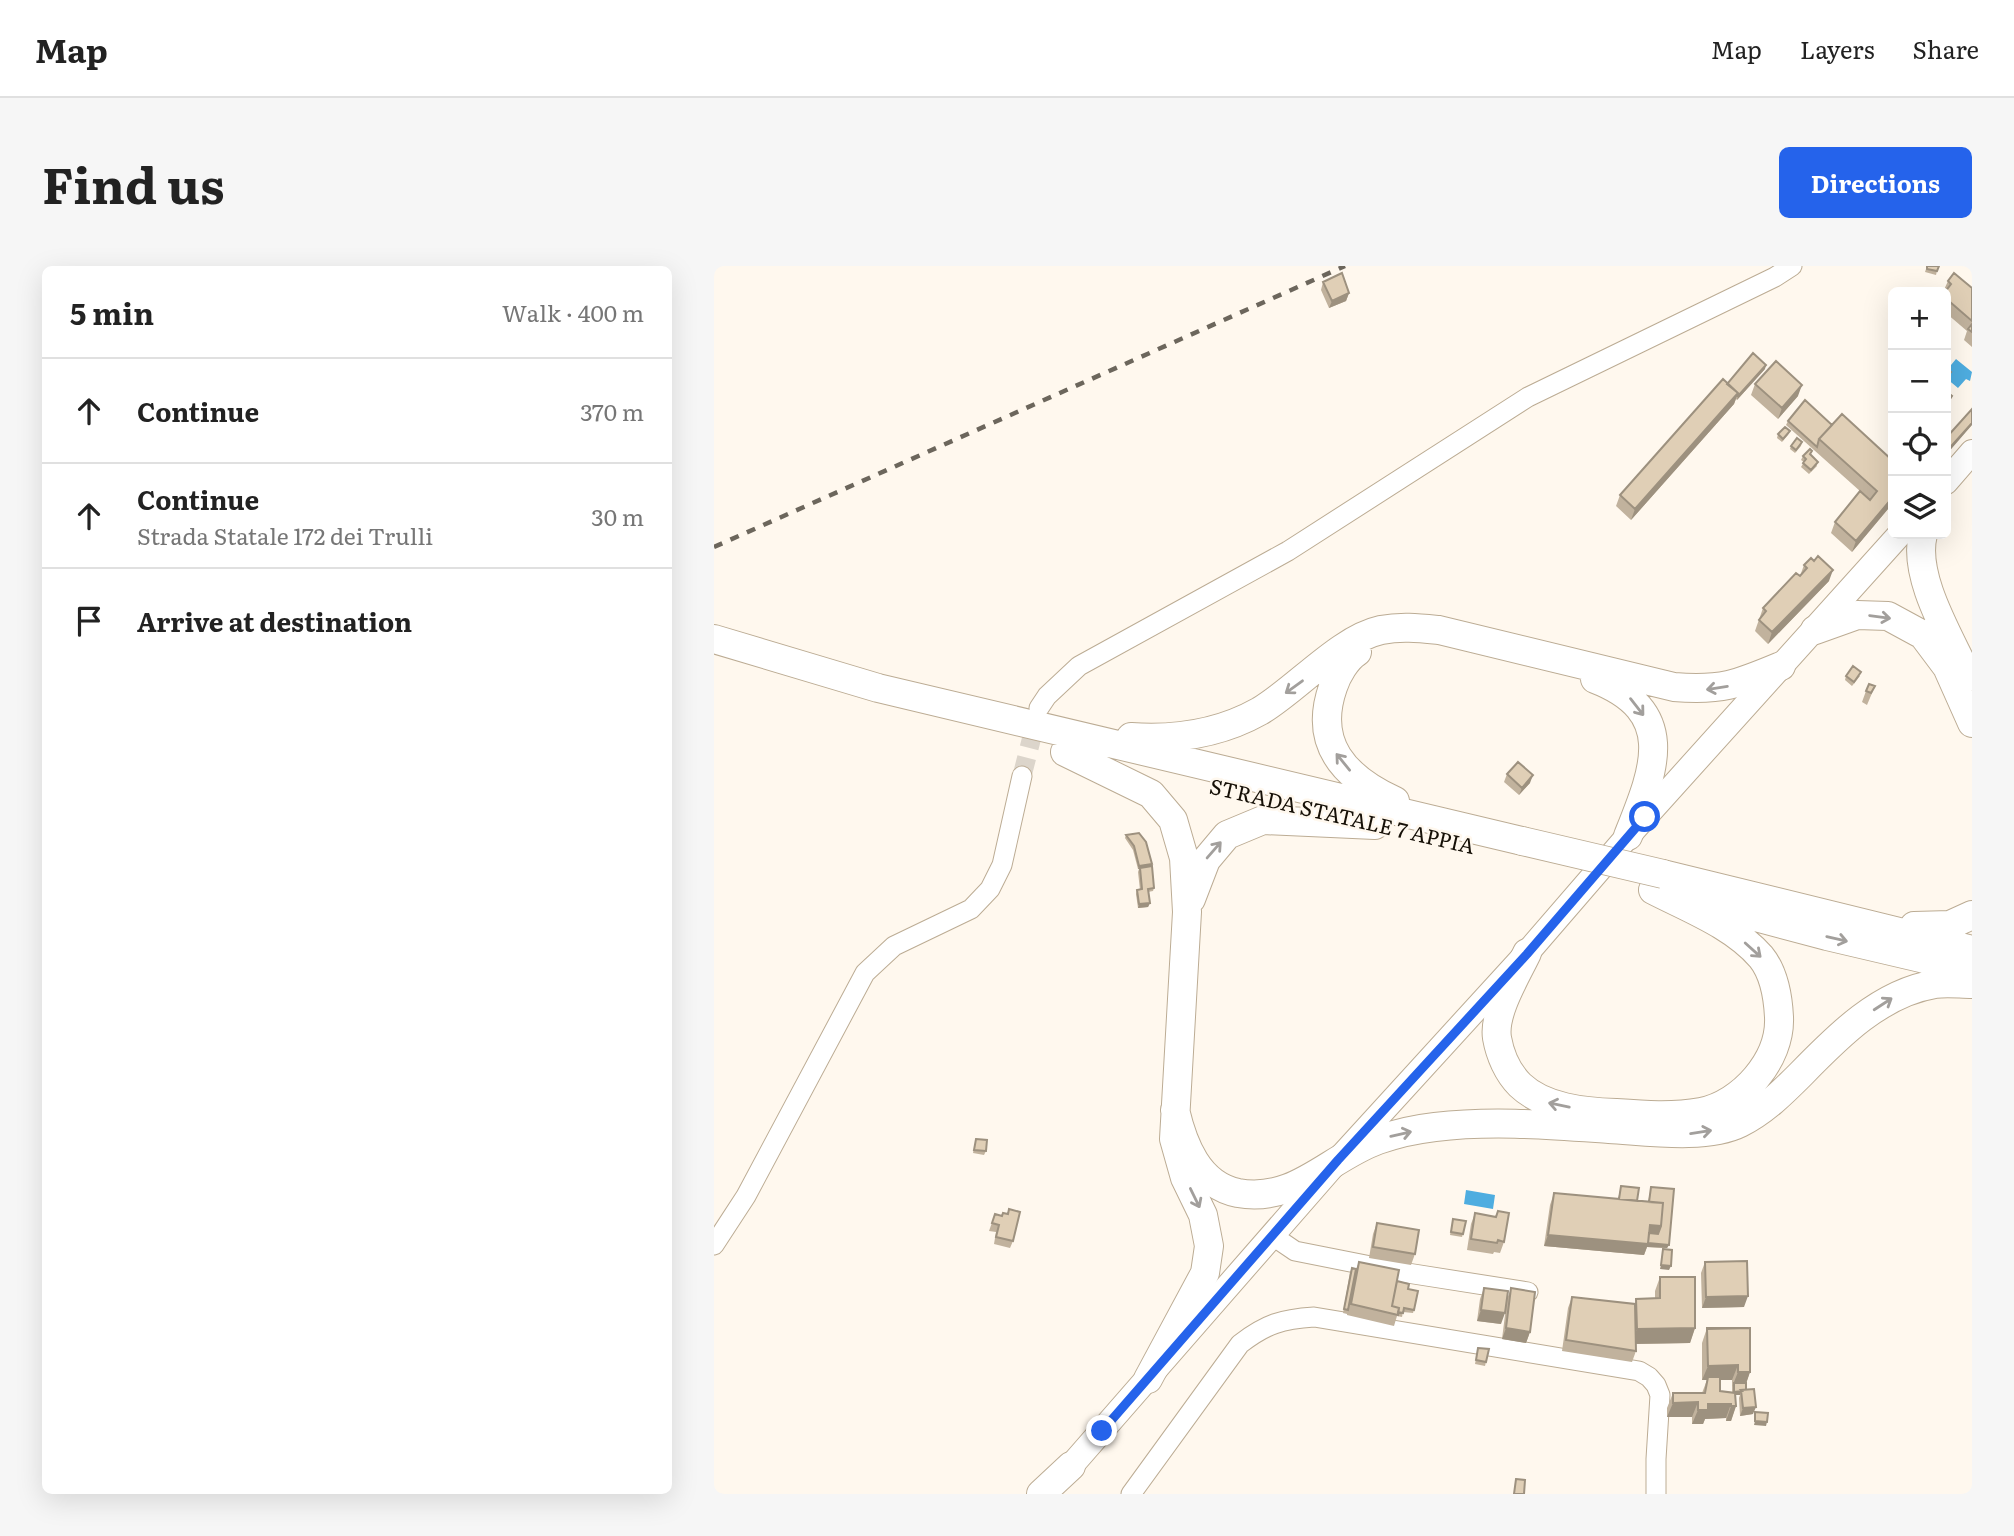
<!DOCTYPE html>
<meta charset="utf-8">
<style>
:root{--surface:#fff;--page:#f6f6f6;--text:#222;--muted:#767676;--line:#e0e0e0;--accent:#2563eb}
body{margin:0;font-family:Literata,serif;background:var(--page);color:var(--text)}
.controls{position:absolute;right:21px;top:21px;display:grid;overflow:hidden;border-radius:10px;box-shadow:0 7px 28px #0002}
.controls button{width:63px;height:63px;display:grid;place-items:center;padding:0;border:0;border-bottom:2px solid var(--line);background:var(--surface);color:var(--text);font:35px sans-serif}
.stop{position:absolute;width:21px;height:21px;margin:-16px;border:5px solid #2563eb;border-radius:50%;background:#fff}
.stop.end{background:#2563eb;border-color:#fff;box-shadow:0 2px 7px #0008}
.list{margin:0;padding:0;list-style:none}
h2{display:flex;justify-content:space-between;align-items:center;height:91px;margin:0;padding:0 28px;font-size:30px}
h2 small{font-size:23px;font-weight:400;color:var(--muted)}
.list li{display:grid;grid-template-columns:46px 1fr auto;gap:21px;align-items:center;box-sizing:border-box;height:105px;padding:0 28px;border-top:2px solid var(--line)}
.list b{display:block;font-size:26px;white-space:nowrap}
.list p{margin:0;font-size:23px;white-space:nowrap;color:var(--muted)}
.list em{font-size:23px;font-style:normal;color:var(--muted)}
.icon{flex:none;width:38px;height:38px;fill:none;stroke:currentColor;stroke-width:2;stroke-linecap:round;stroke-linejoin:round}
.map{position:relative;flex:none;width:1258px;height:1228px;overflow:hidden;border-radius:10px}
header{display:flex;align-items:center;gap:42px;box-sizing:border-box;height:98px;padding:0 35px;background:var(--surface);border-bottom:2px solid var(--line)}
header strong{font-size:33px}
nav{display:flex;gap:38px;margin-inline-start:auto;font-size:24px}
.intro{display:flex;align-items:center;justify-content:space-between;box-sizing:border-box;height:168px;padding:0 42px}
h1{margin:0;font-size:49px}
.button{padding:18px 32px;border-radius:10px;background:var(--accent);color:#fff;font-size:24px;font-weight:700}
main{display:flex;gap:42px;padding:0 42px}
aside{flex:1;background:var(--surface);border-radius:10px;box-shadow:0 7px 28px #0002}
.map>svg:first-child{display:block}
.water{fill:#4eade0}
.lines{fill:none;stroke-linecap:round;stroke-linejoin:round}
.minor-tunnel{stroke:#dcd5cb;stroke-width:19;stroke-dasharray:19 10;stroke-linecap:butt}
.minor-casing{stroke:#bcac94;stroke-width:21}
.major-casing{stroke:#bcac94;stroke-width:26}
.highway-casing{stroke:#bcac94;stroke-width:30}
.minor{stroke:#fff;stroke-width:19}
.major{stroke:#fff;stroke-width:24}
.highway{stroke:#fff;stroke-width:28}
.rail{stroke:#6c665c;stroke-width:4.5;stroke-dasharray:9 9;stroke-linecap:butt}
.highway-bridge-casing{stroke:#bcac94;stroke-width:30;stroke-linecap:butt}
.highway-bridge{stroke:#fff;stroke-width:28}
.wall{fill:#c1b29d;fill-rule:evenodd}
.shaded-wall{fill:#9d917f}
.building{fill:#e0cfb6;stroke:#9d917f;stroke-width:2}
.oneway{stroke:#a29f9c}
.route{stroke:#2563eb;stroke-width:9}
.labels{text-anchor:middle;stroke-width:5;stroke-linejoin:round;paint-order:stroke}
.street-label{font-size:21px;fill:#161007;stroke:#fff8ee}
</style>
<header>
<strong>Map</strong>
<nav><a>Map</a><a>Layers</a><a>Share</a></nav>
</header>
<div class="intro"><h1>Find us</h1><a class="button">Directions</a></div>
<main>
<aside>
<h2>5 min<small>Walk · 400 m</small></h2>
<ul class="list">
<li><svg class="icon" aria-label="ahead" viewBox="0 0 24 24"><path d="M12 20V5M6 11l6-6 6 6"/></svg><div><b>Continue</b></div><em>370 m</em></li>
<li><svg class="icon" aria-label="ahead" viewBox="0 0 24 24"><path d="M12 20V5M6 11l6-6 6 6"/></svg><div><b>Continue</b><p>Strada Statale 172 dei Trulli</p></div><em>30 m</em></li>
<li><svg class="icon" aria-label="arrive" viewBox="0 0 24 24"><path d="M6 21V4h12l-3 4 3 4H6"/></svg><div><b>Arrive at destination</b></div></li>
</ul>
</aside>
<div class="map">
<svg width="1258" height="1228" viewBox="0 0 1258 1228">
<rect width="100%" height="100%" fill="#fff8ee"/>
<!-- water -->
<path class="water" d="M1242 93 1258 106 1256 115 1252 113 1244 122 1232 112V105Z
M752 924 781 929 779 943 750 938Z"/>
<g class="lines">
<!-- minor-tunnel -->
<path class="minor-tunnel" d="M308 510 324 447"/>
<defs>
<path id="minor" d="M325 442 333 430 365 400 574 285 814 131 1061 11 1078 0
M559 970 581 985 687 1006 814 1026
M0 979 32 930 151 707 180 680 257 643 276 623 288 599 308 510
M417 1228 526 1078C552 1058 568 1053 600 1051L925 1105 935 1111 942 1119 946 1129 942 1193V1228"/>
<path id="major" d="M1232 216 1258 186
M357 1200 624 894 813 687 914 570 1186 268"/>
<path id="highway" d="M1209 268C1198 311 1236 371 1254 411
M1101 364 1143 349 1174 350 1209 369 1233 401 1258 457
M0 373 164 422 808 575
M643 386C632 393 623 409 619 421 599 478 631 512 681 535
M881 413C966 446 940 505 914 570
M417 471C461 474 507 467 546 445 583 423 626 373 667 364 687 360 705 362 725 364L960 421C1008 425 1024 418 1067 400
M351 486 437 528 459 554 470 592 473 646 460 873 471 912 489 949 495 980 491 1007 434 1113
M949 608 1258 684
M477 633 492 594 513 569 549 554 661 559
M993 638 1113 670 1258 704
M1200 660 1236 659 1258 649
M813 687C802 710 779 747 783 772 786 789 794 807 806 819 830 842 870 846 902 847 930 849 959 851 987 846 1028 838 1067 794 1065 751 1064 731 1060 707 1047 691 1019 659 976 643 939 624
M461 844C469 878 484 919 524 927 582 937 614 892 664 874 681 868 703 863 721 861 778 854 837 859 895 863 932 865 992 874 1026 857 1050 845 1069 826 1087 808 1124 770 1166 727 1221 718 1233 716 1246 718 1258 718
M327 1228 357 1200"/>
</defs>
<!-- minor casing -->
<use href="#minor" class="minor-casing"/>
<!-- major casing -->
<use href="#major" class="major-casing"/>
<!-- highway casing -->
<use href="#highway" class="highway-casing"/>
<!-- minor -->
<use href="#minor" class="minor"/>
<!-- major -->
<use href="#major" class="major"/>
<!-- highway -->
<use href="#highway" class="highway"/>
<!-- rail -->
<path class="rail" d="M0 281 631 0"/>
<defs>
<path id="highway-bridge" d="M808 575 949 608"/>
</defs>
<!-- highway-bridge casing -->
<use href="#highway-bridge" class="highway-bridge-casing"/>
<!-- highway-bridge -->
<use href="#highway-bridge" class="highway-bridge"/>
</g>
<!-- wall -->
<path class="wall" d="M1213 0 1223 5 1222 9 1211 6Z
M1234 15 1258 22V81L1250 74 1253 65 1232 47V26H1229Z
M609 16 635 27 632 35 615 42 607 24Z
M1051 103 1023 134 1022 133 1020 138 917 254 902 240 906 229 1013 118Z
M1041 118 1084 130 1064 153 1037 129Z
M1074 155 1118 159 1179 195V237L1138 286 1117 267 1121 256 1156 234 1072 159Z
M1076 165 1074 169 1068 176 1063 172 1064 168Z
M1088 176 1087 180 1081 187 1076 183 1077 180Z
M1097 189 1103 200 1095 208 1087 201 1090 196 1087 194 1089 190Z
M1090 299 1115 315 1054 378 1041 365 1049 342 1086 310Z
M1132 410H1146L1138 420 1131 414Z
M1161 420 1153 439 1148 436 1152 425Z
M793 508 816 517 805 529 790 516Z
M412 569 438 598 437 601 440 622 439 625 434 626 436 637 434 641 424 642 422 628 423 624H426L424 606 425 603H424L419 584 411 572Z
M262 873 272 885 270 889 259 887Z
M907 920 923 935 934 936 937 921 955 979 953 982 933 981 930 989 830 980 836 939 840 927 904 933Z
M784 945 790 976 786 987 780 986 779 988 753 984 757 958 761 947 781 951Z
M281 948 299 975 296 982 280 978 282 966 275 965Z
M739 953 749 968 748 971 736 969Z
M663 957 701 988 697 999 655 992 659 968Z
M645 996 683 1015 694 1023 700 1044 699 1047 689 1046 688 1051 683 1050 680 1060 633 1049V1048L629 1047 636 1006 638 1002 642 1003Z
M991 996 1030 1041 988 1042 987 1007Z
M946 1011 981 1062 976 1077 921 1078 922 1085 918 1096 848 1085 854 1042 858 1031 921 1038 922 1033 941 1032V1025Z
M770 1022 787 1058 763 1055 766 1033Z
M797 1022 816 1066 812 1077 788 1073 793 1033Z
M993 1062 1036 1106 1032 1117V1124L1039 1148 1026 1150 1025 1132 1026 1129H1021L1022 1140 1017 1155H1012V1152L991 1153 989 1158H978V1151H953V1142L959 1127H988L993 1114H988V1077ZM1006 1114H1018V1126L1006 1125Z
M764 1082 772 1096 771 1100 761 1098Z"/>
<!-- shaded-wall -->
<path class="shaded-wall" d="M635 27 632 35 615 42 618 35Z
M1052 99 1051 103 1023 134 1024 130Z
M1237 106 1233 117 1232 119V112Z
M1088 119 1084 130 1064 153 1068 142Z
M1024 127 1020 138 917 254 921 243Z
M1258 157V159L1232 189V186Z
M1179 231V237L1138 286 1142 275Z
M1119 304 1115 315 1054 378 1058 366Z
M819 509 816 517 805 529 808 522Z
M438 598 436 602 424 603 425 600Z
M436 637 434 641 424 642 425 638Z
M936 959 947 960 943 971H933Z
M834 969 932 977 955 979 953 982 933 981 930 989 830 980Z
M947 999 957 1000 955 1004 946 1003Z
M1034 1030 1030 1041 988 1042 992 1031Z
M767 1044 791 1047 787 1058 763 1055Z
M792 1062 816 1066 812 1077 788 1073Z
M981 1062 976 1077 917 1078 923 1063Z
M1024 1099 1018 1114H993L994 1111 993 1114H988L994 1100Z
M1024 1106H1036L1031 1121 1020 1117 1018 1121Z
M1027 1125 1026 1129H1018L1020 1126Z
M984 1136 978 1151H953L959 1137Z
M994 1138H1017L1012 1152 991 1153 989 1158H978L984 1144Z
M1017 1140H1022L1017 1155H1012Z
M1042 1141 1039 1148 1026 1150 1029 1142Z
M1041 1155 1053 1156 1052 1160 1040 1159Z"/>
<!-- building -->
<path class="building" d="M1213 0H1225L1223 5 1213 3Z
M628 7 635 27 618 35 609 16Z
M1240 7 1258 22V55L1236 36 1232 41 1231 26 1237 18 1234 15Z
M1258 58V66L1254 63Z
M1039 87 1052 99 1024 130H1023L1024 127 1013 118Z
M1062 95 1088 119 1068 142 1041 118Z
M1232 101 1237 106 1232 112Z
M1009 113 1024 127 921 243 906 229Z
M1232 125 1238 130 1232 139Z
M1091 134 1118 159 1105 173 1103 181 1074 155Z
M1258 143V157L1232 186V172Z
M1128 148 1179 195V231L1142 275 1121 256 1146 225 1156 234 1163 225 1105 173Z
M1071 161 1076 165 1069 173 1064 168Z
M1083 172 1088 176 1082 184 1077 180Z
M1096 183 1098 185 1096 188 1104 196 1097 204 1089 197 1092 193 1089 190Z
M1104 290 1119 304 1058 366 1045 354 1052 345 1049 342 1082 307 1086 310 1093 302 1090 299 1097 292 1100 295Z
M1139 400 1147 406 1140 416 1132 410Z
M1155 418 1161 420 1157 427 1152 425Z
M804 496 819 509 808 522 793 508Z
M425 567 432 576 438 598 425 600 420 580 412 569Z
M438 600 440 622 434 623 436 637 425 638 423 624 428 623 426 602Z
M262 873 273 874 272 885 260 884Z
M907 920 925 922 923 935 905 933Z
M937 921 960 923 955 979 934 977 935 967 944 968 947 960 949 937 935 936Z
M840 927 949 937 947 960 936 959 934 978 834 969Z
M295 943 306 946 299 975 282 971 285 959 278 957 281 948 288 950 289 947 294 948Z
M784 945 795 947 790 976 784 974 783 977 757 973 761 947 782 951Z
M739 953 752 955 749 968 737 966Z
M663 957 705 964 701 988 659 981Z
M949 983 958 984 957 1000 947 999Z
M1033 995 1034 1030 992 1031 991 996Z
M645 996 685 1004 678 1040 685 1042 684 1049 637 1038Z
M638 1002 642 1003 634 1044 630 1043Z
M946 1011H981V1062L923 1063 922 1033 946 1032Z
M683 1015 695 1018 694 1023 704 1025 700 1044 690 1042 689 1047 684 1046 685 1042 678 1040Z
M770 1022 794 1025 791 1047 767 1044Z
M797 1022 821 1026 816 1066 792 1062Z
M858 1031 921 1038 922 1085 852 1074Z
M993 1062H1034L993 1063V1065Z
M1036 1062V1106H1024V1099L994 1100 993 1063Z
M764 1082 775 1083 772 1096 762 1094Z
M994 1111H1006V1125L1021 1127 1022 1140H1017V1138H994V1144H984V1136L959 1137V1127H991Z
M1020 1117H1032V1124H1027L1028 1125 1020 1126Z
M1040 1123 1042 1141 1029 1142 1027 1124Z
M1041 1146 1054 1147 1053 1156 1041 1155Z
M802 1213 811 1214 810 1228H800Z"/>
<!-- one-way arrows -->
<defs><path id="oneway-shaft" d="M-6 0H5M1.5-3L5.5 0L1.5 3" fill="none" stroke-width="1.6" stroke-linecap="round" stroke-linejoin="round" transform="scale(1.75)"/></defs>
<g class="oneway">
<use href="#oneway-shaft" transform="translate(1166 351) rotate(8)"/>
<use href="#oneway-shaft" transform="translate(580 421) rotate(144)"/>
<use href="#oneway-shaft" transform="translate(1003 422) rotate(171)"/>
<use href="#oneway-shaft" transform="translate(923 441) rotate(52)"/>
<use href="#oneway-shaft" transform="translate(629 496) rotate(-129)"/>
<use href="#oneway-shaft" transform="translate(500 584) rotate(-49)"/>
<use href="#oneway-shaft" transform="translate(1123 673) rotate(13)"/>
<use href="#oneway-shaft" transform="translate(1039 684) rotate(42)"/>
<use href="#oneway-shaft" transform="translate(1169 738) rotate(-33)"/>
<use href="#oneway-shaft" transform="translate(845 839) rotate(-168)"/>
<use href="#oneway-shaft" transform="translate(987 866) rotate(-9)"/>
<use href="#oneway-shaft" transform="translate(687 868) rotate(-13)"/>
<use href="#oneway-shaft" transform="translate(481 932) rotate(64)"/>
</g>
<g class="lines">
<!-- route -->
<path class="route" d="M388 1165 624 894 813 688 931 551"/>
</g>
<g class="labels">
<!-- street labels -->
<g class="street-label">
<text transform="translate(628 551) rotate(13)" y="7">STRADA STATALE 7 APPIA</text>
</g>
</g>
</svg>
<div class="controls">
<button>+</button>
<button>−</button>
<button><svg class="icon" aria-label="locate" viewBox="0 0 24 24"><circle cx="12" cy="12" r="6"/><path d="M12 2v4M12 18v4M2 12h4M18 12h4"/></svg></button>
<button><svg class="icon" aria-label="layers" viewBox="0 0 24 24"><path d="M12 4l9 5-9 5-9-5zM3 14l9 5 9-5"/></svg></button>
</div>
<div class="stop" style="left:931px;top:551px"></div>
<div class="stop end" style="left:388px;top:1165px"></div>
</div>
</main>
